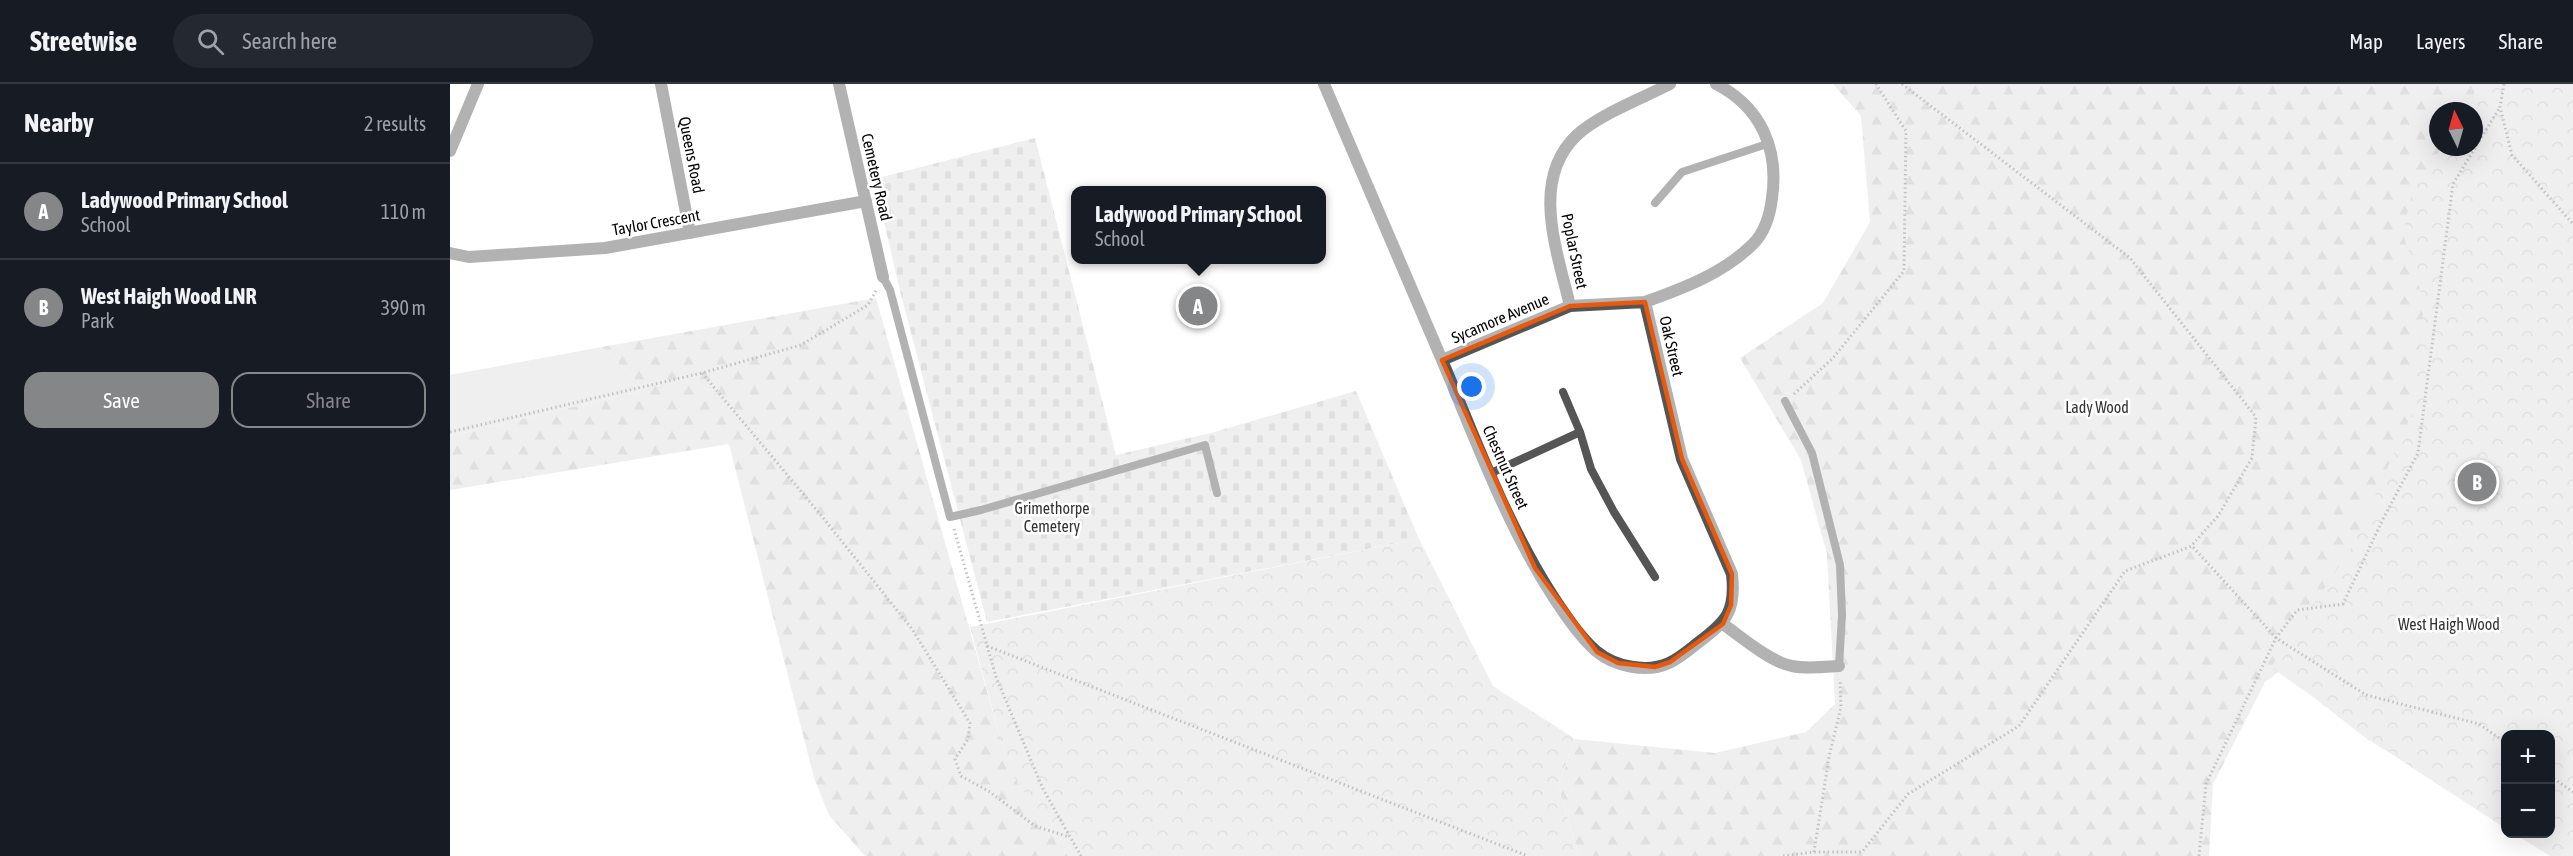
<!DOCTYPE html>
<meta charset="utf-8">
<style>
:root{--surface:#171b24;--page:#242831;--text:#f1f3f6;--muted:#9ea1a6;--line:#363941;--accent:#858687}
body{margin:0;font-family:"Asap Condensed",sans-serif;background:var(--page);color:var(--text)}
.controls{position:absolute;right:18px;bottom:18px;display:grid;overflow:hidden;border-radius:12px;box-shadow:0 6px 24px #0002}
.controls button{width:54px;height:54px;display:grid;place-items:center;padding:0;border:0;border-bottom:2px solid var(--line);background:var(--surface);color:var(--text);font:30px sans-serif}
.compass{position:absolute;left:1979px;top:18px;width:54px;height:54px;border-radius:50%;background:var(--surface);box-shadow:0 6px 24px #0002;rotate:355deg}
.you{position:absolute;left:1022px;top:303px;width:21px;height:21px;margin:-15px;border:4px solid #fff;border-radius:50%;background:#1a73e8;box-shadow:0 0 0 9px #1a73e833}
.badge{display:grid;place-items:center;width:39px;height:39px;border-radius:50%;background:var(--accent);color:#fff;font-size:20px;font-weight:700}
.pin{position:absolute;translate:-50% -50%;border:3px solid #fff;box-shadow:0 2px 6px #0006}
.popup{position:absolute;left:621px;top:102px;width:255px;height:78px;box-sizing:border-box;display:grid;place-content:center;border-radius:12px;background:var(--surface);filter:drop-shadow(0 2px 4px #0005);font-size:20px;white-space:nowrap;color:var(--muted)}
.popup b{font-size:22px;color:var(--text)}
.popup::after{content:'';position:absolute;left:50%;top:100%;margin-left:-12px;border:12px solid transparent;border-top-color:var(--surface)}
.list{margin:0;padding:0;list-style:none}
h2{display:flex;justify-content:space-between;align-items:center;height:78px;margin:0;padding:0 24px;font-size:26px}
h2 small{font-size:20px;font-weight:400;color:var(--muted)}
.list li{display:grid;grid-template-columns:39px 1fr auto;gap:18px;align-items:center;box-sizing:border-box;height:96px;padding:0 24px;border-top:2px solid var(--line)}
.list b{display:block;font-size:22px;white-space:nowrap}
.list p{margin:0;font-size:20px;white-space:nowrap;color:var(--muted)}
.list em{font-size:20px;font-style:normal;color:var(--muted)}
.actions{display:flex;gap:12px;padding:18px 24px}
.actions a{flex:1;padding:14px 0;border:2px solid var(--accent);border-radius:18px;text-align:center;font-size:21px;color:var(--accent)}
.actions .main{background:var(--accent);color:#fff}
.icon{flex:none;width:33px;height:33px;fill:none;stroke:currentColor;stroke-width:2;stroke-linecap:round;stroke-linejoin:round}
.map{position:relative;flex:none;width:2123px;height:772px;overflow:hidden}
header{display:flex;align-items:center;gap:36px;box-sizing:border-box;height:84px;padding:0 30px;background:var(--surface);border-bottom:2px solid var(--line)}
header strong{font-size:28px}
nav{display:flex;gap:33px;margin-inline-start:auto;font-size:21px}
.search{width:420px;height:54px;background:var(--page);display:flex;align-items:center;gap:15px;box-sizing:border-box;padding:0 21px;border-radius:33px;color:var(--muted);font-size:22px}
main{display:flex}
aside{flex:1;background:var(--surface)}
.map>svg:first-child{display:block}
.grass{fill:#dcdcdc}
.forest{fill:url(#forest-firs);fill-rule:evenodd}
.cemetery{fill:url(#cemetery-stones)}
.park{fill:url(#park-crowns)}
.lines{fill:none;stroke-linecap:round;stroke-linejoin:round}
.path{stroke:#777;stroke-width:3;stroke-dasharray:1.5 3;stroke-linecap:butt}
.service{stroke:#555;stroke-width:8}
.minor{stroke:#555;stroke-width:12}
.marked{fill:none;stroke:#e8590c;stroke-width:4.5;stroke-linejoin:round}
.labels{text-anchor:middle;stroke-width:5;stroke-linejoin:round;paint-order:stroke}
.street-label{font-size:16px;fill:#000;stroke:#fff}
.park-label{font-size:16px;fill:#333;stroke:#fff}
</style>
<header>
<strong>Streetwise</strong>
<div class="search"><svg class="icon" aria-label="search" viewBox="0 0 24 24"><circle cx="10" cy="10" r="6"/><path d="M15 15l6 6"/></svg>Search here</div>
<nav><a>Map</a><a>Layers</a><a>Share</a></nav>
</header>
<main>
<aside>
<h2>Nearby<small>2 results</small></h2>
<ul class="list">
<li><span class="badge">A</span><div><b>Ladywood Primary School</b><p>School</p></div><em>110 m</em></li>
<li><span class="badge">B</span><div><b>West Haigh Wood LNR</b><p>Park</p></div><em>390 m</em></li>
</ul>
<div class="actions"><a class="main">Save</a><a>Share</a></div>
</aside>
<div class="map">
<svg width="2123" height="772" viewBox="0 0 2123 772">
<defs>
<pattern id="forest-firs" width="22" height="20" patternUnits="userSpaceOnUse" patternTransform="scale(1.5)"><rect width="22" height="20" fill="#dcdcdc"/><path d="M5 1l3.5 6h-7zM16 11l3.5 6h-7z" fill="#bbb"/></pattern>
<pattern id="cemetery-stones" width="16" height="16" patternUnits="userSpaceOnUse" patternTransform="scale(1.5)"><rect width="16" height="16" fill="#dcdcdc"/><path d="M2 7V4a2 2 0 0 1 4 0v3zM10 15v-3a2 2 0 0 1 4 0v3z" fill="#bbb"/></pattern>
<pattern id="park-crowns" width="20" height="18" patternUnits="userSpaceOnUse" patternTransform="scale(1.5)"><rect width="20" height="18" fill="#dcdcdc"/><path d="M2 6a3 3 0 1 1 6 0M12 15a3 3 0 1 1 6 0" fill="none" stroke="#bbb"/></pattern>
</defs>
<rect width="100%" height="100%" fill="#fff"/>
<!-- grass -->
<path class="grass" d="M152 263 195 306 0 352V291Z"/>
<!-- forest -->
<path class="forest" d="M1383 0H2123V772L2100 750V650H2056L2005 709 1917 655 1830 587 1815 598 1763 700 1759 772H1129L1108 703 1125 655 1265 669 1356 648 1385 620 1377 470 1351 376 1290 274 1373 219 1420 138 1411 32ZM1988 27H2024V63H1988Z
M426 214 559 685 618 772H415L379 731 364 694 279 360 0 406V352L195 306 152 263Z"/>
<!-- cemetery -->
<path class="cemetery" d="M585 54 666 371 761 349 906 307 969 455 537 538 450 207 424 95Z"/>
<!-- park -->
<path class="park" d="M2028 0H2123V772H2100L2065 750H2100V650H2056L2055 744 1961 683 1821 583 1900 466 1962 330 1974 219 1953 149 1962 109 1992 63H2024V27H2016Z
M969 455 1043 602 1125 655 1108 703 1129 772H618L559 686 520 543Z"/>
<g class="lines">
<!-- path -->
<path class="path" d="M1452 0 1680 174 1806 333 1802 374 1768 432 1742 461
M2054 0 2050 23 2062 71 2123 140
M252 289 370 430 462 545 520 639 518 655 505 675 511 692 540 708 585 742 619 753
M1344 310 1383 274 1454 187 1456 47 1426 0
M0 348 252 289 351 261 418 221 427 205
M504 445 546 593 593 705 631 772
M537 562 1078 772
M2100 692 2123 708
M1364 768 1379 673 1391 623 1390 595
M1333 772 1364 768H1412L1458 710 1569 642 1675 487 1742 462 1826 554 1916 611 2029 640 2056 659
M1749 772 1756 700 1826 554 1847 526 1893 520 1933 435 1968 369 2003 100 2050 23"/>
<!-- service -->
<path class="service" d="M1205 119 1232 88 1320 59
M433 193 440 206 500 433 531 426 755 361 767 409
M1113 308 1130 348 1141 385 1164 428 1205 493
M1335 317 1362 369 1390 481 1392 531 1389 582
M1039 390 1130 348"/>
<!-- minor -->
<path class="minor" d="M211 0 240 149
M389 0 433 193
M874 0C913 92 953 184 992 276 1026 356 1056 440 1104 514 1116 532 1130 553 1146 567 1165 583 1197 589 1219 579 1230 574 1240 565 1249 558 1277 537 1286 527 1282 490L1232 375 1195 218C1234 204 1274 189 1303 160 1315 148 1320 131 1322 114 1329 65 1311 23 1266 0
M0 67 28 0
M0 169 19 173 155 164 416 117
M1120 222C1108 169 1079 96 1127 51 1148 31 1193 14 1220 0
M992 276 1120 222 1195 218
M1273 540C1290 552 1322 579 1342 582 1357 585 1373 583 1389 582"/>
</g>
<!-- marked area -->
<path d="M0 0H2123V772H0ZM1195 218 1232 375 1282 490 1281 521 1273 540 1220 578 1205 583 1168 579 1147 568 1085 484 992 276 1120 222Z" fill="#fff" fill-opacity=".55" fill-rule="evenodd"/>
<path class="marked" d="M1195 218 1232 375 1282 490 1281 521 1273 540 1220 578 1205 583 1168 579 1147 568 1085 484 992 276 1120 222Z"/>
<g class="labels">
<!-- street labels -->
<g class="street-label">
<text transform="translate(242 71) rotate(79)" y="6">Queens Road</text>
<text transform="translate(427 93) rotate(77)" y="6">Cemetery Road</text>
<text transform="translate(206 138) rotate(-10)" y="6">Taylor Crescent</text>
<text transform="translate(1125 167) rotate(78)" y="6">Poplar Street</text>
<text transform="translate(1050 234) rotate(-23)" y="6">Sycamore Avenue</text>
<text transform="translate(1222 262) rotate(77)" y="6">Oak Street</text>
<text transform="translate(1056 383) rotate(66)" y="6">Chestnut Street</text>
</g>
<!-- park labels -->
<g class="park-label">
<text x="1647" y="329">Lady Wood</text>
<text x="602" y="430">Grimethorpe<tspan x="602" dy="18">Cemetery</tspan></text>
<text x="1999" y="546">West Haigh Wood</text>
</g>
</g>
</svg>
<div class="controls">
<button>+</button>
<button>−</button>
</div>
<svg class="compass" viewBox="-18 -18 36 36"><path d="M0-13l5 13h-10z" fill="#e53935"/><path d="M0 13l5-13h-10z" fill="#9ea1a6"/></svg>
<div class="you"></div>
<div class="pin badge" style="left:748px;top:222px">A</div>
<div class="popup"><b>Ladywood Primary School</b>School</div>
<div class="pin badge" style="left:2027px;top:398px">B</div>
</div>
</main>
